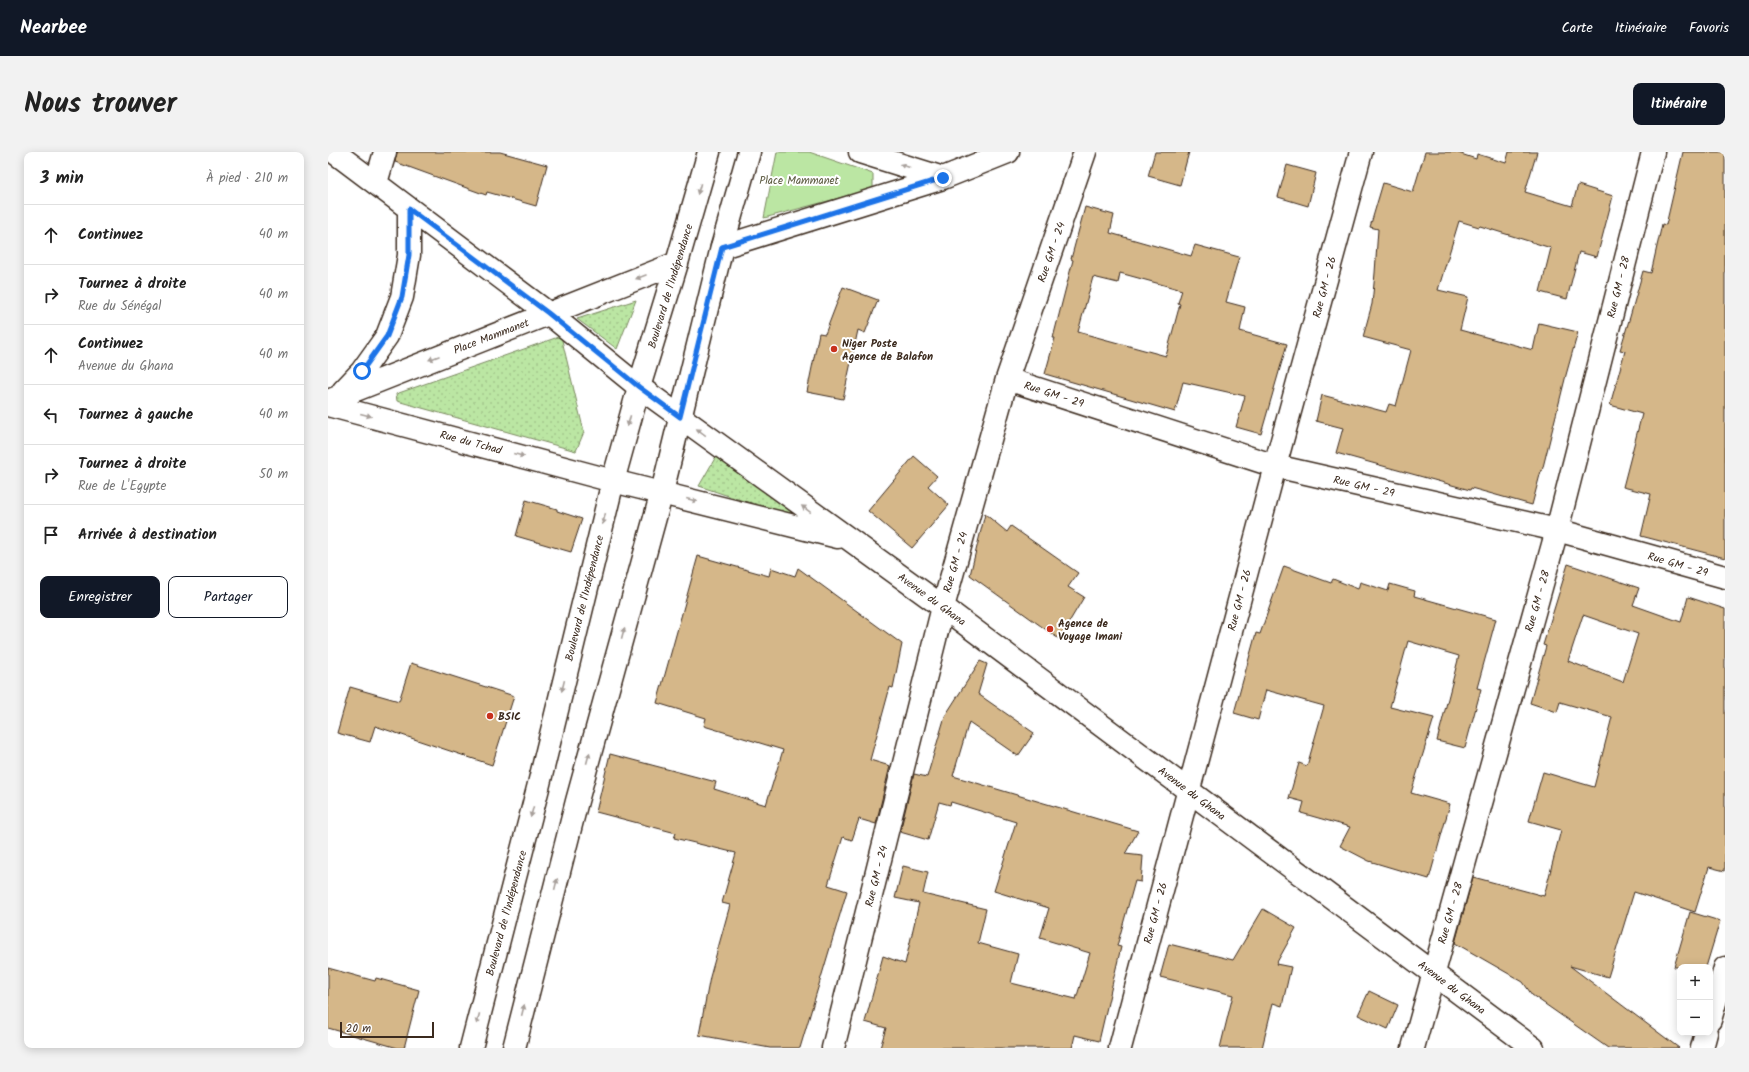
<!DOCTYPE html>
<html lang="fr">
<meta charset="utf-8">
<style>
:root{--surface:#fff;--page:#f2f2f2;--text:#222;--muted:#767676;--line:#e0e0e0;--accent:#111827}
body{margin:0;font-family:Kalam,sans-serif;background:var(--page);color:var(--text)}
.controls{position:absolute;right:12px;bottom:12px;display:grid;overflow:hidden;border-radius:8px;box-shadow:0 2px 10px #0003}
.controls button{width:36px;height:36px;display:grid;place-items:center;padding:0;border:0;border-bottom:1px solid var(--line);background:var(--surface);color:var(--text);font:20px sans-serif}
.scale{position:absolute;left:12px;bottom:10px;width:94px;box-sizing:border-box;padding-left:4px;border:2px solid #3b2a1e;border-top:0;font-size:11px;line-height:14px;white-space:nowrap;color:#3b2a1e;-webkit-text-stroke:3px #fff;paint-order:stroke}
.stop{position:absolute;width:12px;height:12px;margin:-9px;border:3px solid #1a73e8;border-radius:50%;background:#fff}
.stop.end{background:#1a73e8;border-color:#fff;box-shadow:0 1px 4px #0008}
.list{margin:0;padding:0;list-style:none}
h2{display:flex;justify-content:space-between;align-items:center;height:52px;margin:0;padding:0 16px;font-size:17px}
h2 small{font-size:13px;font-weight:400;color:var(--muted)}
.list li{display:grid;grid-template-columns:26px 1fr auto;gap:12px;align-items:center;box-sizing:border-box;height:60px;padding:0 16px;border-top:1px solid var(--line)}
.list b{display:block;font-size:15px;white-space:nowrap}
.list p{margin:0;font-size:13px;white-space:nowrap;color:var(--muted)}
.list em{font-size:13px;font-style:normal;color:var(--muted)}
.actions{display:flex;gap:8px;padding:12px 16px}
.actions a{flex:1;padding:9px 0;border:1px solid var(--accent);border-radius:8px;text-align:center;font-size:14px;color:var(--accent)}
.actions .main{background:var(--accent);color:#fff}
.icon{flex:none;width:22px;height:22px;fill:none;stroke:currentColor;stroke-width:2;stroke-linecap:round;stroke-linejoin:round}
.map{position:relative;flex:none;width:1397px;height:896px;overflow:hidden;border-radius:8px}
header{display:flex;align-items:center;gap:24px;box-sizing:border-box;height:56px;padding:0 20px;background:var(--accent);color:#fff}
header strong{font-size:19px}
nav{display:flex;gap:22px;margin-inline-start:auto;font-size:14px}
.intro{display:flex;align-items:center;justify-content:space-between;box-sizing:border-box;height:96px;padding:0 24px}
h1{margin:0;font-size:28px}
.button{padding:10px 18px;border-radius:8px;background:var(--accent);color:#fff;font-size:14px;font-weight:700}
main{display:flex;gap:24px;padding:0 24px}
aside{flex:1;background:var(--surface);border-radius:8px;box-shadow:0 2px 10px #0003}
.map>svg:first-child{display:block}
.grass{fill:url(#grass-dots);stroke:#7b8860}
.green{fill:#bbe6a3;stroke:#7b8860}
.building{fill:#d5b789;stroke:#3b2a1e;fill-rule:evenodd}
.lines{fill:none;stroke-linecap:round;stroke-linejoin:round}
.minor-casing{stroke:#3b2a1e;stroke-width:25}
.major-casing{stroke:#3b2a1e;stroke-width:25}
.minor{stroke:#fff;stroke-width:22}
.major{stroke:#fff;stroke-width:22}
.oneway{fill:#a79f9a}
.route{stroke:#1a73e8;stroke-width:5}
.poi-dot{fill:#c8321e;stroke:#fff;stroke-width:1.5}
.labels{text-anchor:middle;stroke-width:4;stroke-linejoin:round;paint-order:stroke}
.park-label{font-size:11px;fill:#5b593f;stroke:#fff}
.street-label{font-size:11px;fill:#3b2a1e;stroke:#fff}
.poi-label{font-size:11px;font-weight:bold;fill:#3b2a1e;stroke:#fff;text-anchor:start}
</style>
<header>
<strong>Nearbee</strong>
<nav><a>Carte</a><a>Itinéraire</a><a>Favoris</a></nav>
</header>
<div class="intro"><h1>Nous trouver</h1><a class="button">Itinéraire</a></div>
<main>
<aside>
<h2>3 min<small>À pied · 210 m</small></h2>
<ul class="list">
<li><svg class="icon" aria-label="ahead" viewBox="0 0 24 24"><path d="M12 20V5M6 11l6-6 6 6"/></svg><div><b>Continuez</b></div><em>40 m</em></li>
<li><svg class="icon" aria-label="right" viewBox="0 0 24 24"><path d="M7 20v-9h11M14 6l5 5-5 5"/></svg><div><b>Tournez à droite</b><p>Rue du Sénégal</p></div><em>40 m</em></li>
<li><svg class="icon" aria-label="ahead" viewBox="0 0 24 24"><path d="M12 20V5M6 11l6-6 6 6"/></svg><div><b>Continuez</b><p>Avenue du Ghana</p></div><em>40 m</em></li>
<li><svg class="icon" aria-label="left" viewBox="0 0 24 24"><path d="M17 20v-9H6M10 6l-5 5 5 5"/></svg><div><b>Tournez à gauche</b></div><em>40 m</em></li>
<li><svg class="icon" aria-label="right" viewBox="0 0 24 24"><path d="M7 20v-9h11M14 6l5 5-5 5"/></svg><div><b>Tournez à droite</b><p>Rue de L'Egypte</p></div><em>50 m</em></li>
<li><svg class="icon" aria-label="arrive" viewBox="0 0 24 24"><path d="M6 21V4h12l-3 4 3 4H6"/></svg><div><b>Arrivée à destination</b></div></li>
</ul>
<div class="actions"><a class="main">Enregistrer</a><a>Partager</a></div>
</aside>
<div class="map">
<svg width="1397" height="896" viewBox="0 0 1397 896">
<defs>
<pattern id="grass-dots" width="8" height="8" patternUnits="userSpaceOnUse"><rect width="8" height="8" fill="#bbe6a3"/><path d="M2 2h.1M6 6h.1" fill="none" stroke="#a2c58c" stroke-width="1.8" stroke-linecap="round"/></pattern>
</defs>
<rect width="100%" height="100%" fill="#fff"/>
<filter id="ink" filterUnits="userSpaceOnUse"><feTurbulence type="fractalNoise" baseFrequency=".025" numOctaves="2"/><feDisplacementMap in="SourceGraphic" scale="8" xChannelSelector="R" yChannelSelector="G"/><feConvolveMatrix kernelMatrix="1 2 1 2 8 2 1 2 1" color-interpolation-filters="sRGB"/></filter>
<g filter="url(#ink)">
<!-- grass -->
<path class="grass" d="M308 148 289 197 249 167Z
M233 184 256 280 248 299 69 249 68 242Z
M390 301 471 358 466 366 371 334Z"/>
<!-- green -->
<path class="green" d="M449 0H481L545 22V37L436 66Z"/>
<!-- building -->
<path class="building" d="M69 0H172L219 13 208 54 159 40 158 43 67 10Z
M827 0H861L852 33 820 24Z
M1097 0H1127L1148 7 1149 2 1178 11 1181 0H1209L1197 40 1244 54 1250 33 1285 44 1269 105 1251 100 1239 147 1212 140 1223 96 1152 74 1151 75 1131 69 1110 138 1140 145 1132 178 1205 198 1211 171 1250 180 1238 223 1214 319H1213L1204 353 1143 336 1142 338 1008 301 1015 276 988 269 994 243 1058 260 1061 252 1068 254 1083 198 1035 185 1044 152 1047 121 1050 77 1042 75 1055 31 1085 40Z
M1355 0H1397V406L1313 384 1323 342 1295 335 1314 262 1282 253 1297 199 1292 198 1302 165 1315 119 1323 121 1334 72 1338 73Z
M959 13 988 21 980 54 950 45Z
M757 55 786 63 782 81 863 104 867 93 911 105 898 150 917 155 912 179 959 192 933 282 908 275 917 244 855 230 847 260 717 222 727 186H725L745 108 743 107ZM792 121 854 138 850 151 852 152 838 204 750 180 765 125 790 131Z
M515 135 550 148 537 181 530 178 515 247 479 240 491 181 497 182Z
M586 304 609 324 600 334 621 353 584 396 540 359Z
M198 348 229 357V359L254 367 243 400 188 384Z
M657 362 679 380 683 374 750 421 740 435 756 445 731 487 642 423Z
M370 404 441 424 443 416 467 424 470 416 574 492 565 536 562 535 542 608 562 614 548 672 531 667 524 688 515 685 500 733 519 739 472 896H442L371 883 382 825 402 753 394 751 408 701 346 686 348 681 268 660 282 602 388 630 386 637 438 653 455 598 376 574 378 566 329 551Z
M1240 412 1311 436 1305 453 1353 470 1360 445 1397 457V719L1381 715 1367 760 1306 740 1280 825 1242 814 1351 896H1280L1204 843 1195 830 1127 791 1145 725 1216 744 1233 678 1201 669 1215 620 1266 635 1284 565 1232 550 1229 560 1202 551 1218 494 1215 493ZM1255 463 1310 482 1295 530 1240 509Z
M956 414 1003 431 1005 427 1030 437 1032 430 1060 439 1062 432 1087 439 1086 444 1168 467 1149 536 1153 537 1137 596 1109 589 1131 504 1080 489 1062 555 1106 566 1083 641 1122 652 1101 727 1041 709 1012 694 1022 675 973 661 976 650 961 646 971 611 979 614 996 554 938 538 930 568 906 561 928 481 932 482Z
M652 509 659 512 650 542 706 581 690 604 641 570 625 624 810 679 797 702 815 704 813 730 807 729 789 794 793 795 771 889 747 883 744 896H552L558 876 537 870 555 804 577 812 591 751 567 746 575 714 600 720 595 742 658 757 650 791 690 802 683 831 748 847 762 801 712 786 721 756 666 739 688 670 623 650 622 653 611 650 600 688 572 680 586 622 599 625 617 564Z
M83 511 186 544 164 613 47 574 42 590 9 581 22 535 71 549Z
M935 757 968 776 948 812 963 815 954 854 945 851 934 896H892L905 843 832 825 841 792 905 808Z
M1362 760 1392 769 1378 815H1346Z
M0 816 47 829 48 826 91 838 76 896H70L0 876Z
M1041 839 1070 853 1060 877 1030 863Z"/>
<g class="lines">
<defs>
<path id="minor" d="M6 0 220 161 311 235 615 455 1205 896
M532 0 615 26
M48 31 57 0
M394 95 615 26 680 0
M679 227 947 314 1229 378 1397 425
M15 239 34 219 59 184 74 145 81 103V57
M0 249 349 111
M0 253 285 329 510 385
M1382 868 1397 816
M505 896 615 455 679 227 757 0
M792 896 947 314 1033 0
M1085 896 1229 378 1325 0
M1374 896 1378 881"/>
<path id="major" d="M143 896 210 636 285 329 311 235 349 111 381 0
M186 896 249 649 334 340 394 95 421 0"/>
</defs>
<!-- minor casing -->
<use href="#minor" class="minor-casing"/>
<!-- major casing -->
<use href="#major" class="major-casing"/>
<!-- minor -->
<use href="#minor" class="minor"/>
<!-- major -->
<use href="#major" class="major"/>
</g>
<!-- one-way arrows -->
<defs><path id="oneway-solid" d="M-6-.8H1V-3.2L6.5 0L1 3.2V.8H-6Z"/></defs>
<g class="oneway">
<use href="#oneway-solid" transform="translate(577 14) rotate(-163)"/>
<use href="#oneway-solid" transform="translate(371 37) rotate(106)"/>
<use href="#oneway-solid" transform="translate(313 125) rotate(159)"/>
<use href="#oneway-solid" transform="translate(106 206) rotate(159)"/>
<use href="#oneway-solid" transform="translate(38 263) rotate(15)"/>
<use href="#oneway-solid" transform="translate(301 269) rotate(105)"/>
<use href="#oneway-solid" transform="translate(373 280) rotate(-144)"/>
<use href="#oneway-solid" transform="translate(191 303) rotate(15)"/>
<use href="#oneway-solid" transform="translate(364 348) rotate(15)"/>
<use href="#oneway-solid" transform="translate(478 357) rotate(-144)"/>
<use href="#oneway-solid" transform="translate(276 367) rotate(104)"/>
<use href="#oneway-solid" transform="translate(295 481) rotate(-75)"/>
<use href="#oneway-solid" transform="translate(235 534) rotate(104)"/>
<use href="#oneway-solid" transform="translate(260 606) rotate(-75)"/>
<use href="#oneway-solid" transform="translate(204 660) rotate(105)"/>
<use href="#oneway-solid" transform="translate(228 732) rotate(-76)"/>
<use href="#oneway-solid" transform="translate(195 858) rotate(-76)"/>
<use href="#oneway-solid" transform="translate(150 867) rotate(105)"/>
</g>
</g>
<g class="lines" filter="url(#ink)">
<!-- route -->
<path class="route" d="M34 219 59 184 74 145 81 103V57L220 161 311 235 352 265 394 95 615 26"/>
</g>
<!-- markers -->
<g class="poi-dot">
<circle cx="506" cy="197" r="4"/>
<circle cx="722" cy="477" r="4"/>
<circle cx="162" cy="564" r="4"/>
</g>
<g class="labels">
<!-- park labels -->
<g class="park-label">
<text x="471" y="32">Place Mammanet</text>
</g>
<!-- street labels -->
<g class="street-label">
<text transform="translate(723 100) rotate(-71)" y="4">Rue GM - 24</text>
<text transform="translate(342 134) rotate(-73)" y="4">Boulevard de l'Indépendance</text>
<text transform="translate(996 135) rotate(-75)" y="4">Rue GM - 26</text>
<text transform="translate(1290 135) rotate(-76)" y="4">Rue GM - 28</text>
<text transform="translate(163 184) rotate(-21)" y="4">Place Mammanet</text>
<text transform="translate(726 242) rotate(18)" y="4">Rue GM - 29</text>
<text transform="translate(143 290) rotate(15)" y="4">Rue du Tchad</text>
<text transform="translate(1036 334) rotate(13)" y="4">Rue GM - 29</text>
<text transform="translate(627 410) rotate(-74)" y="4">Rue GM - 24</text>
<text transform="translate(1350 412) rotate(16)" y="4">Rue GM - 29</text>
<text transform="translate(256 446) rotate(-76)" y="4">Boulevard de l'Indépendance</text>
<text transform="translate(604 447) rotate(36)" y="4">Avenue du Ghana</text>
<text transform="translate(911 448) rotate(-75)" y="4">Rue GM - 26</text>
<text transform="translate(1209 449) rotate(-74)" y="4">Rue GM - 28</text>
<text transform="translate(864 641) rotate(37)" y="4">Avenue du Ghana</text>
<text transform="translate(548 724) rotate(-76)" y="4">Rue GM - 24</text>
<text transform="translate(178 761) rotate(-75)" y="4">Boulevard de l'Indépendance</text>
<text transform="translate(827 761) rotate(-75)" y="4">Rue GM - 26</text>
<text transform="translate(1122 761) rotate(-74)" y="4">Rue GM - 28</text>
<text transform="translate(1124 835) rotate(37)" y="4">Avenue du Ghana</text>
</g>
<!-- poi labels -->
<g class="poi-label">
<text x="514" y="195">Niger Poste<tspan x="514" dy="13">Agence de Balafon</tspan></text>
<text x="730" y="475">Agence de<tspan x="730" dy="13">Voyage Imani</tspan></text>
<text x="170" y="568">BSIC</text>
</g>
</g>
</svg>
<div class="controls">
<button>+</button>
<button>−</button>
</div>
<div class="scale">20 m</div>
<div class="stop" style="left:34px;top:219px"></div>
<div class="stop end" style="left:615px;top:26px"></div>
</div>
</main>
